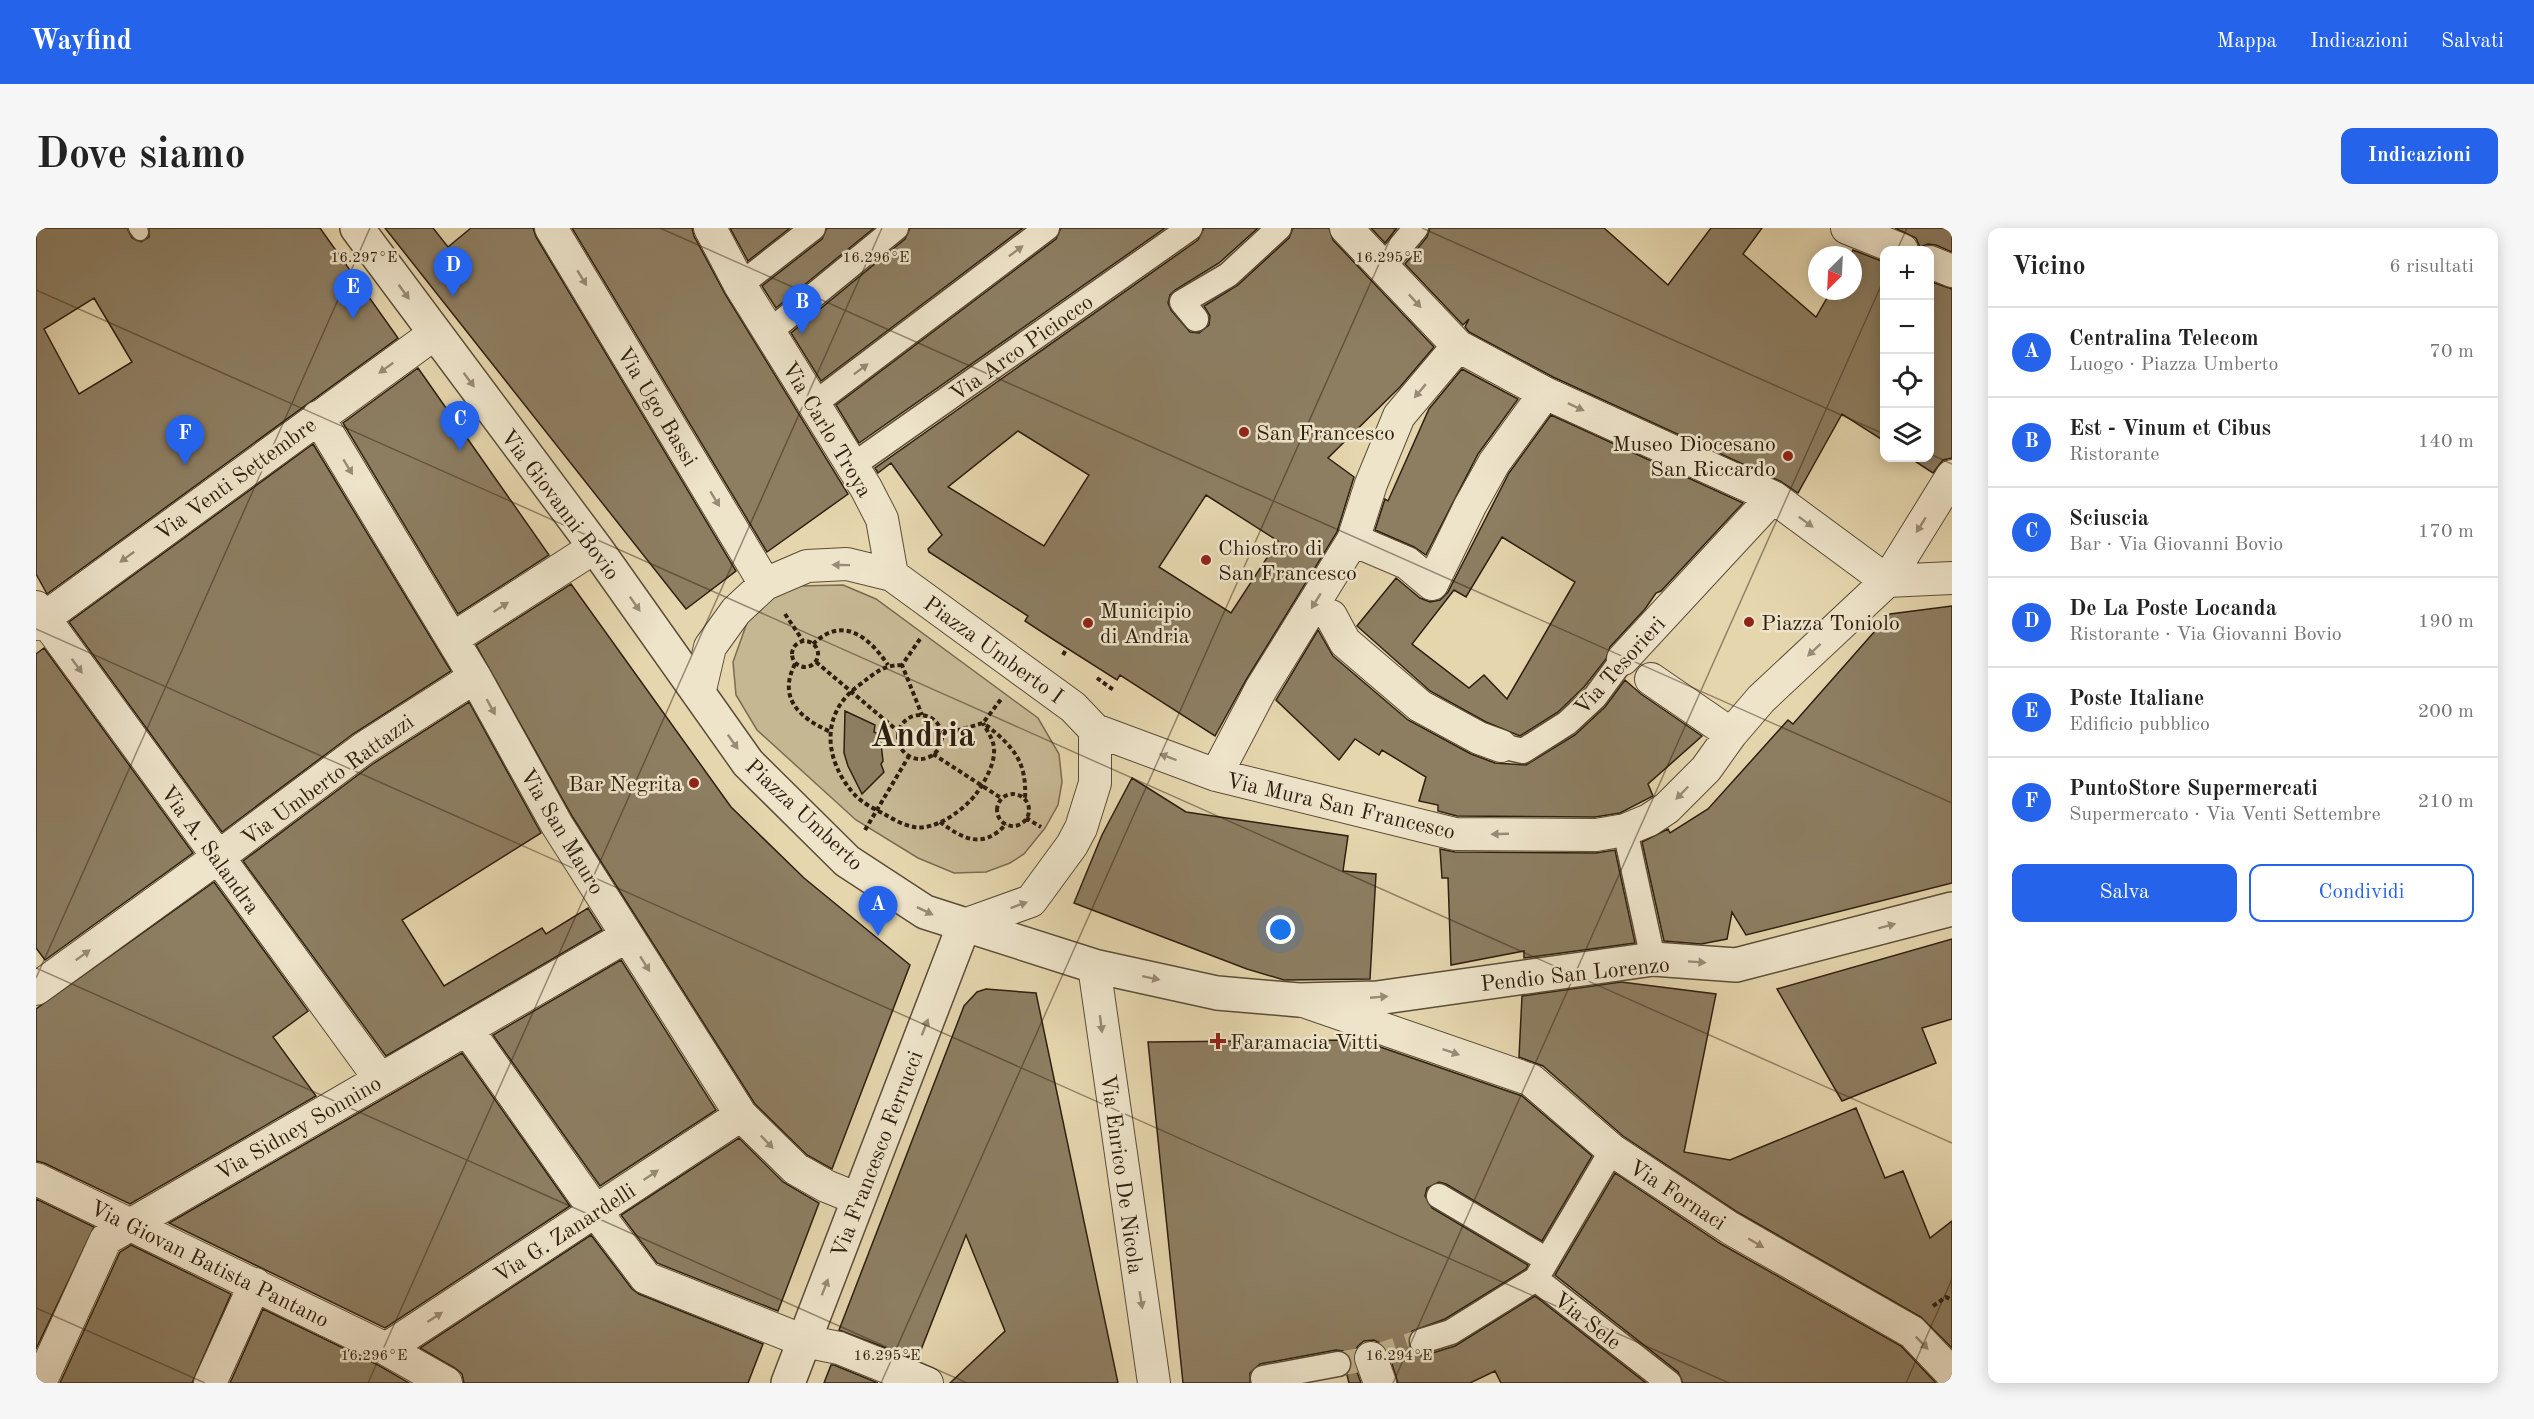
<!DOCTYPE html>
<html lang="it">
<meta charset="utf-8">
<style>
:root{--surface:#fff;--page:#f6f6f6;--text:#222;--muted:#767676;--line:#e0e0e0;--accent:#2563eb}
body{margin:0;font-family:"Old Standard TT",serif;background:var(--page);color:var(--text)}
.controls{position:absolute;right:18px;top:18px;display:grid;overflow:hidden;border-radius:12px;box-shadow:0 3px 15px #0003}
.controls button{width:54px;height:54px;display:grid;place-items:center;padding:0;border:0;border-bottom:2px solid var(--line);background:var(--surface);color:var(--text);font:30px sans-serif}
.compass{position:absolute;left:1772px;top:18px;width:54px;height:54px;border-radius:50%;background:var(--surface);box-shadow:0 3px 15px #0003;rotate:204deg}
.you{position:absolute;left:1245px;top:702px;width:21px;height:21px;margin:-15px;border:4px solid #fff;border-radius:50%;background:#1a73e8;box-shadow:0 0 0 9px #1a73e833}
.badge{display:grid;place-items:center;width:39px;height:39px;border-radius:50%;background:var(--accent);color:#fff;font-size:20px;font-weight:700}
.pin{position:absolute;translate:-50% -50px;filter:drop-shadow(0 2px 3px #0008)}
.pin::after{content:'';position:absolute;top:32px;width:21px;height:18px;background:inherit;clip-path:polygon(0 0,100% 0,50% 100%)}
.list{margin:0;padding:0;list-style:none}
h2{display:flex;justify-content:space-between;align-items:center;height:78px;margin:0;padding:0 24px;font-size:26px}
h2 small{font-size:20px;font-weight:400;color:var(--muted)}
.list li{display:grid;grid-template-columns:39px 1fr auto;gap:18px;align-items:center;box-sizing:border-box;height:90px;padding:0 24px;border-top:2px solid var(--line)}
.list b{display:block;font-size:22px;white-space:nowrap}
.list p{margin:0;font-size:20px;white-space:nowrap;color:var(--muted)}
.list em{font-size:20px;font-style:normal;color:var(--muted)}
.actions{display:flex;gap:12px;padding:18px 24px}
.actions a{flex:1;padding:14px 0;border:2px solid var(--accent);border-radius:12px;text-align:center;font-size:21px;color:var(--accent)}
.actions .main{background:var(--accent);color:#fff}
.icon{flex:none;width:33px;height:33px;fill:none;stroke:currentColor;stroke-width:2;stroke-linecap:round;stroke-linejoin:round}
.map{position:relative;flex:none;width:1916px;height:1155px;overflow:hidden;border-radius:12px}
header{display:flex;align-items:center;gap:36px;box-sizing:border-box;height:84px;padding:0 30px;background:var(--accent);color:#fff}
header strong{font-size:28px}
nav{display:flex;gap:33px;margin-inline-start:auto;font-size:21px}
.intro{display:flex;align-items:center;justify-content:space-between;box-sizing:border-box;height:144px;padding:0 36px}
h1{margin:0;font-size:42px}
.button{padding:15px 27px;border-radius:12px;background:var(--accent);color:#fff;font-size:21px;font-weight:700}
main{display:flex;gap:36px;padding:0 36px}
aside{flex:1;background:var(--surface);border-radius:12px;box-shadow:0 3px 15px #0003}
.map>svg:first-child{display:block}
.green{fill:#c6b793;stroke:#7a6b51;stroke-width:1.5}
.building{fill:#8d7e62;stroke:#2e1f0f;stroke-width:1.5;fill-rule:evenodd}
.lines{fill:none;stroke-linecap:round;stroke-linejoin:round}
.pedestrian-tunnel{stroke:#c0b18e;stroke-width:24;stroke-dasharray:24 12;stroke-linecap:butt}
.service-casing{stroke:#5c4d37;stroke-width:20}
.pedestrian-casing{stroke:#5c4d37;stroke-width:27}
.minor-casing{stroke:#5c4d37;stroke-width:34}
.tertiary-casing{stroke:#5c4d37;stroke-width:36}
.path{stroke:#2e1f0f;stroke-width:4;stroke-dasharray:4.5 3;stroke-linecap:butt}
.service{stroke:#eee4ca;stroke-width:16}
.pedestrian{stroke:#eee4ca;stroke-width:24}
.minor{stroke:#eee4ca;stroke-width:32}
.tertiary{stroke:#eee4ca;stroke-width:33}
.oneway{fill:#988b76}
.ticks{fill:none;stroke:#2e1f0f;stroke-width:1.5;stroke-opacity:0.45}
.poi-dot{fill:#8f2418;stroke:#eee4ca;stroke-width:2}
.labels{text-anchor:middle;stroke-width:5;stroke-linejoin:round;paint-order:stroke}
.street-label{font-size:22px;fill:#2e1f0f;stroke:#eee4ca}
.poi-label{font-size:22px;fill:#2e1f0f;stroke:#eee4ca;text-anchor:start}
.town-label{font-size:34px;font-weight:bold;fill:#2e1f0f;stroke:#eee4ca}
.ticks-label{font-size:15px;text-anchor:middle;fill:#2e1f0f;stroke:#eee4ca;stroke-width:5;stroke-linejoin:round;paint-order:stroke}
</style>
<header>
<strong>Wayfind</strong>
<nav><a>Mappa</a><a>Indicazioni</a><a>Salvati</a></nav>
</header>
<div class="intro"><h1>Dove siamo</h1><a class="button">Indicazioni</a></div>
<main>
<div class="map">
<svg width="1916" height="1155" viewBox="0 0 1916 1155">
<rect width="100%" height="100%" fill="#e5d6ae"/>
<filter id="stains"><feTurbulence type="fractalNoise" baseFrequency=".00333" numOctaves="4"/><feColorMatrix values="0 0 0 0 .2 0 0 0 0 .09 0 0 0 0 .02 0 0 0 .5 -.17"/></filter>
<radialGradient id="worn" r=".72"><stop offset=".6" stop-color="#630" stop-opacity="0"/><stop offset="1" stop-color="#630" stop-opacity=".3"/></radialGradient>
<!-- green -->
<path class="green" d="M807 357 840 371 1002 490 1023 526 1026 554 1022 577 1009 600 988 626 974 635 950 644 918 645 882 630 820 592 721 502 700 467 697 434 712 392 729 373 762 358Z"/>
<!-- building -->
<path class="building" d="M0 0H91L96 10 105 14 113 9V0H284L362 110 11 366 0 346ZM58 70 96 134 43 166 8 101Z
M349 0H397L412 19 435 0H497L500 9 700 343 650 381Z
M536 0H656L658 8 689 66 812 266 731 324Z
M694 0H754L712 33Z
M791 0H838L740 80 726 58 786 11Z
M874 0H987L785 153 755 105 869 11Z
M1025 0H1129L823 215 800 177 1020 11Z
M1168 0H1222L1183 35 1139 62 1134 67 1132 75 1135 82 1154 104 1163 105 1173 97 1174 88 1168 78 1202 57 1253 10 1257 0H1293L1297 12 1398 119 1364 159 1292 230 1318 249 1301 304 1210 452 1179 508 1084 447 1081 452 1015 410 989 393 992 388 893 324 892 321 906 307 855 235 842 245 839 240 1162 12ZM982 203 1053 247 1008 318 912 259ZM1170 267 1242 313 1195 385 1123 339Z
M1335 0H1361L1349 15Z
M1394 0H1568L1632 57 1675 0H1726L1707 26 1780 89 1795 63H1817V27H1815L1817 22 1848 34V213L1806 186 1762 265 1744 253 1517 149 1433 104 1429 99 1433 91 1427 97 1369 36 1391 9Z
M1859 0H1916V24L1900 17 1892 16 1884 19 1880 10Z
M1893 53 1916 61V230L1907 232 1897 245 1874 230H1893Z
M382 140 513 327 422 386 307 195Z
M1426 141 1482 171 1442 226 1390 327 1378 319 1339 302 1349 271 1352 273 1393 181Z
M1515 187 1707 275 1625 363 1620 365 1609 381 1574 419 1570 431 1548 459 1522 484 1484 508 1450 494 1394 463 1321 398 1360 350 1384 370 1394 374 1404 372 1412 364 1473 245ZM1466 309 1539 354 1471 471 1448 447 1433 460 1376 416 1418 362 1430 369Z
M277 216 415 443 317 506 186 604 33 394Z
M535 356 695 579 768 650 874 737 796 941 771 927 719 876 536 588 440 417Z
M1916 378V655L1710 707 1696 684 1691 711 1665 716 1628 713 1606 614 1632 601 1634 605 1672 581 1752 492 1757 496 1854 386Z
M1282 402 1297 428 1372 492 1435 526 1459 535 1490 537 1539 507 1569 479 1589 452 1605 466 1666 508 1612 556 1617 568 1584 585 1559 589 1421 588 1402 583V577L1383 573 1390 549 1346 522 1343 527 1319 511 1303 532 1240 472Z
M8 420 157 625 9 732 0 720V426Z
M433 474 505 605 366 692 408 758 506 700 510 706 552 680 566 702 350 828 207 633 338 535Z
M809 483 839 497 838 504 844 507 847 533 845 536 848 544 826 566 812 538 808 525Z
M1096 550 1150 584 1312 608 1307 643 1340 646 1334 751 1248 752 1211 741 1038 675 1066 607Z
M1404 621 1419 624 1560 625 1579 622 1599 715 1488 730V723L1415 737 1412 650H1406Z
M178 654 272 783 237 809 280 868 94 976 8 935 0 933V781Z
M1916 711V791L1886 800 1900 835 1806 873 1741 761Z
M585 732 680 882 564 958 457 807Z
M1585 754 1680 766 1648 924 1694 932 1820 880 1849 950 1867 943 1894 1010 1916 993V1120L1885 1089 1703 985 1587 908 1507 838 1483 829 1486 768Z
M950 761 1000 765 1082 1155H914L969 1103 930 1007 881 1132 803 1102 928 778 941 764Z
M1324 812 1486 868 1556 928 1506 1013 1410 956 1403 954 1391 960 1389 968 1396 980 1492 1037 1490 1041 1409 1091 1376 1103 1372 1110 1376 1123 1382 1127H1390L1419 1118 1499 1068 1610 1155H1465L1459 1143 1434 1155H1362L1352 1123 1346 1116 1338 1112 1328 1113 1322 1118 1317 1126 1318 1136 1325 1155H1313L1311 1147 1316 1140V1133L1307 1123 1300 1122 1224 1136 1214 1145V1155H1147L1112 814Z
M426 825 534 978 349 1100 133 995Z
M703 910 747 954 783 975 742 1083 621 1035 585 987Z
M1579 945 1685 1016 1865 1118 1900 1155H1647L1642 1144 1519 1047Z
M0 971 58 999 0 1121Z
M555 1007 596 1061 603 1066 727 1116 712 1155H428L426 1146 419 1140 384 1120Z
M95 1017 195 1066 156 1155H24L84 1024Z
M227 1081 342 1137 373 1155H194Z
M795 1137H798L842 1155H788Z"/>
<g class="lines">
<!-- pedestrian-tunnel -->
<path class="pedestrian-tunnel" d="M1302 1136 1335 1130 1386 1113"/>
<defs>
<path id="service" d="M101 0 104 4"/>
<path id="pedestrian" d="M1347 39 1380 0
M704 57 777 0
M1160 91 1146 74 1192 47 1243 0
M733 104 860 0
M778 176 1011 0
M816 238 1154 0
M1465 518 1487 523 1531 495 1559 469 1587 431
M1589 602 1617 731
M1403 968 1511 1032
M1500 1051 1633 1155
M1386 1113 1415 1104 1500 1051 1576 922
M1227 1150 1302 1136"/>
<path id="minor" d="M515 0 729 356
M674 0 704 57 830 260 846 291 856 347
M1310 0 1422 118 1509 165 1737 269 1851 353
M1811 0 1866 22
M1894 34 1916 43
M282 189 439 449 521 597 705 887 760 941 790 958 822 971
M1317 312 1371 335 1396 356 1434 278 1458 235 1509 165
M1851 353 1916 350
M0 379 344 851
M1295 388 1309 414 1384 478 1443 510 1465 518
M0 396 398 106
M416 411 559 319
M1587 431 1737 269
M1615 451 1695 506
M663 466 674 419 700 383 729 356 771 338 811 336 856 347 1037 479 1059 502V555L1045 600 1036 617 995 673 928 697
M1059 502 1180 547 1419 606 1560 607 1589 602 1613 592 1631 580 1670 541 1695 506 1725 471 1851 353 1916 248
M1180 547 1225 461 1317 312 1335 256 1363 188 1422 118
M1058 738 1118 1155
M0 761 181 630 328 520 439 449
M1267 773 1495 852 1576 922 1694 1000 1876 1104 1916 1146
M431 801 560 984 610 1050 768 1113 803 1120 891 1155
M0 951 350 1121 410 1155
M350 1121 705 887
M1335 1130 1344 1155
M4 1155 70 1011 591 708
M174 1155 219 1056"/>
<path id="tertiary" d="M321 0 559 319 712 535 811 633 889 684 1058 738 1181 765 1263 772 1341 770 1617 731 1700 737 1916 681
M752 1155 928 697"/>
</defs>
<!-- service casing -->
<use href="#service" class="service-casing"/>
<!-- pedestrian casing -->
<use href="#pedestrian" class="pedestrian-casing"/>
<!-- minor casing -->
<use href="#minor" class="minor-casing"/>
<!-- tertiary casing -->
<use href="#tertiary" class="tertiary-casing"/>
<!-- path -->
<path class="path" d="M749 386 767 413
M884 411 866 437 886 487
M756 426a13 13 0 1 1 26 0a13 13 0 1 1-26 0Z
M777 416C807 387 833 409 852 437
M1027 427 1031 420
M780 434 862 503
M759 436C741 471 765 491 795 504
M866 437C846 437 838 446 822 458 784 486 788 532 818 566 825 574 838 581 848 586 857 591 867 597 878 599 899 603 928 582 940 566 949 553 962 532 957 515 955 508 950 501 947 495
M1061 450 1079 463
M862 509a22 22 0 1 1 44 0a22 22 0 1 1-44 0Z
M950 497C978 519 991 534 989 571
M906 507 947 495 966 470
M897 526 965 570
M961 582a16 16 0 1 1 32 0a16 16 0 1 1-32 0Z
M990 590 1005 599
M904 594C927 611 947 622 970 596
M829 602 873 528
M1897 1078 1910 1069 1916 1072"/>
<!-- service -->
<use href="#service" class="service"/>
<!-- pedestrian -->
<use href="#pedestrian" class="pedestrian"/>
<!-- minor -->
<use href="#minor" class="minor"/>
<!-- tertiary -->
<use href="#tertiary" class="tertiary"/>
</g>
<!-- one-way arrows -->
<defs><path id="oneway-solid" d="M-6-.8H1V-3.2L6.5 0L1 3.2V.8H-6Z" transform="scale(1.5)"/></defs>
<g class="oneway">
<use href="#oneway-solid" transform="translate(980 23) rotate(-37)"/>
<use href="#oneway-solid" transform="translate(546 50) rotate(59)"/>
<use href="#oneway-solid" transform="translate(368 64) rotate(54)"/>
<use href="#oneway-solid" transform="translate(1379 73) rotate(47)"/>
<use href="#oneway-solid" transform="translate(350 140) rotate(144)"/>
<use href="#oneway-solid" transform="translate(825 141) rotate(-37)"/>
<use href="#oneway-solid" transform="translate(433 152) rotate(53)"/>
<use href="#oneway-solid" transform="translate(1384 163) rotate(130)"/>
<use href="#oneway-solid" transform="translate(1540 179) rotate(25)"/>
<use href="#oneway-solid" transform="translate(312 239) rotate(59)"/>
<use href="#oneway-solid" transform="translate(679 271) rotate(59)"/>
<use href="#oneway-solid" transform="translate(1770 294) rotate(36)"/>
<use href="#oneway-solid" transform="translate(1885 297) rotate(122)"/>
<use href="#oneway-solid" transform="translate(91 329) rotate(144)"/>
<use href="#oneway-solid" transform="translate(805 337) rotate(-179)"/>
<use href="#oneway-solid" transform="translate(1280 373) rotate(122)"/>
<use href="#oneway-solid" transform="translate(599 376) rotate(55)"/>
<use href="#oneway-solid" transform="translate(465 379) rotate(-33)"/>
<use href="#oneway-solid" transform="translate(1778 422) rotate(137)"/>
<use href="#oneway-solid" transform="translate(41 438) rotate(54)"/>
<use href="#oneway-solid" transform="translate(455 479) rotate(61)"/>
<use href="#oneway-solid" transform="translate(697 514) rotate(55)"/>
<use href="#oneway-solid" transform="translate(1132 529) rotate(-160)"/>
<use href="#oneway-solid" transform="translate(1646 565) rotate(134)"/>
<use href="#oneway-solid" transform="translate(1464 606) rotate(178)"/>
<use href="#oneway-solid" transform="translate(983 677) rotate(-20)"/>
<use href="#oneway-solid" transform="translate(889 683) rotate(26)"/>
<use href="#oneway-solid" transform="translate(1851 698) rotate(-15)"/>
<use href="#oneway-solid" transform="translate(47 727) rotate(-36)"/>
<use href="#oneway-solid" transform="translate(1661 734) rotate(4)"/>
<use href="#oneway-solid" transform="translate(609 736) rotate(58)"/>
<use href="#oneway-solid" transform="translate(1115 750) rotate(12)"/>
<use href="#oneway-solid" transform="translate(1343 769) rotate(-5)"/>
<use href="#oneway-solid" transform="translate(1065 796) rotate(83)"/>
<use href="#oneway-solid" transform="translate(889 799) rotate(-69)"/>
<use href="#oneway-solid" transform="translate(1415 824) rotate(19)"/>
<use href="#oneway-solid" transform="translate(731 914) rotate(46)"/>
<use href="#oneway-solid" transform="translate(615 947) rotate(-34)"/>
<use href="#oneway-solid" transform="translate(1720 1015) rotate(30)"/>
<use href="#oneway-solid" transform="translate(789 1059) rotate(-69)"/>
<use href="#oneway-solid" transform="translate(1105 1072) rotate(81)"/>
<use href="#oneway-solid" transform="translate(399 1089) rotate(-33)"/>
<use href="#oneway-solid" transform="translate(1886 1115) rotate(46)"/>
</g>
<!-- ticks -->
<path class="ticks" d="M624 0 1916 575M1386 0 1848 206M1861 22 1871 0M0 62 1916 915M1894 226 1916 236M0 401 1693 1155M0 740 931 1155M0 750 334 0M0 1080 169 1155M332 1155 846 0M845 1155 1359 0M1357 1155 1848 51M1870 1155 1916 1051"/>
<!-- markers -->
<g class="poi-dot">
<circle cx="1208" cy="204" r="6"/>
<circle cx="1752" cy="228" r="6"/>
<circle cx="1170" cy="332" r="6"/>
<circle cx="1713" cy="394" r="6"/>
<circle cx="1052" cy="395" r="6"/>
<circle cx="658" cy="555" r="6"/>
<path d="M1179 804h6v6h6v6h-6v6h-6v-6h-6v-6h6z"/>
</g>
<g class="labels">
<!-- street labels -->
<g class="street-label">
<text transform="translate(985 119) rotate(-35)" y="8">Via Arco Piciocco</text>
<text transform="translate(622 178) rotate(59)" y="8">Via Ugo Bassi</text>
<text transform="translate(792 201) rotate(59)" y="8">Via Carlo Troya</text>
<text transform="translate(199 250) rotate(-36)" y="8">Via Venti Settembre</text>
<text transform="translate(525 276) rotate(53)" y="8">Via Giovanni Bovio</text>
<text transform="translate(958 421) rotate(36)" y="8">Piazza Umberto I</text>
<text transform="translate(1583 437) rotate(-48)" y="8">Via Tesorieri</text>
<text transform="translate(291 551) rotate(-36)" y="8">Via Umberto Rattazzi</text>
<text transform="translate(1305 577) rotate(13)" y="8">Via Mura San Francesco</text>
<text transform="translate(769 586) rotate(43)" y="8">Piazza Umberto</text>
<text transform="translate(527 603) rotate(59)" y="8">Via San Mauro</text>
<text transform="translate(175 621) rotate(54)" y="8">Via A. Salandra</text>
<text transform="translate(1539 745) rotate(-6)" y="8">Pendio San Lorenzo</text>
<text transform="translate(262 899) rotate(-30)" y="8">Via Sidney Sonnino</text>
<text transform="translate(840 926) rotate(-69)" y="8">Via Francesco Ferrucci</text>
<text transform="translate(1087 946) rotate(82)" y="8">Via Enrico De Nicola</text>
<text transform="translate(1642 966) rotate(33)" y="8">Via Fornaci</text>
<text transform="translate(528 1004) rotate(-33)" y="8">Via G. Zanardelli</text>
<text transform="translate(174 1035) rotate(26)" y="8">Via Giovan Batista Pantano</text>
<text transform="translate(1552 1092) rotate(38)" y="8">Via Sele</text>
</g>
<!-- poi labels -->
<g class="poi-label">
<text x="1220" y="212">San Francesco</text>
<text x="1740" y="223" text-anchor="end">Museo Diocesano<tspan x="1740" dy="25">San Riccardo</tspan></text>
<text x="1182" y="327">Chiostro di<tspan x="1182" dy="25">San Francesco</tspan></text>
<text x="1064" y="390">Municipio<tspan x="1064" dy="25">di Andria</tspan></text>
<text x="1725" y="402">Piazza Toniolo</text>
<text x="646" y="563" text-anchor="end">Bar Negrita</text>
<text x="1194" y="821">Faramacia Vitti</text>
</g>
<!-- town labels -->
<g class="town-label">
<text x="887" y="518">Andria</text>
</g>
</g>
<g class="ticks-label">
<text x="1353" y="34">16.295°E</text>
<text x="328" y="34">16.297°E</text>
<text x="840" y="34">16.296°E</text>
<text x="338" y="1132">16.296°E</text>
<text x="851" y="1132">16.295°E</text>
<text x="1363" y="1132">16.294°E</text>
</g>
<rect width="100%" height="100%" filter="url(#stains)"/>
<rect width="100%" height="100%" fill="url(#worn)"/>
</svg>
<div class="controls">
<button>+</button>
<button>−</button>
<button><svg class="icon" aria-label="locate" viewBox="0 0 24 24"><circle cx="12" cy="12" r="6"/><path d="M12 2v4M12 18v4M2 12h4M18 12h4"/></svg></button>
<button><svg class="icon" aria-label="layers" viewBox="0 0 24 24"><path d="M12 4l9 5-9 5-9-5zM3 14l9 5 9-5"/></svg></button>
</div>
<svg class="compass" viewBox="-18 -18 36 36"><path d="M0-13l5 13h-10z" fill="#e53935"/><path d="M0 13l5-13h-10z" fill="#767676"/></svg>
<div class="you"></div>
<div class="pin badge" style="left:842px;top:708px">A</div>
<div class="pin badge" style="left:766px;top:106px">B</div>
<div class="pin badge" style="left:424px;top:223px">C</div>
<div class="pin badge" style="left:417px;top:69px">D</div>
<div class="pin badge" style="left:317px;top:91px">E</div>
<div class="pin badge" style="left:149px;top:237px">F</div>
</div>
<aside>
<h2>Vicino<small>6 risultati</small></h2>
<ul class="list">
<li><span class="badge">A</span><div><b>Centralina Telecom</b><p>Luogo · Piazza Umberto</p></div><em>70 m</em></li>
<li><span class="badge">B</span><div><b>Est - Vinum et Cibus</b><p>Ristorante</p></div><em>140 m</em></li>
<li><span class="badge">C</span><div><b>Sciuscia</b><p>Bar · Via Giovanni Bovio</p></div><em>170 m</em></li>
<li><span class="badge">D</span><div><b>De La Poste Locanda</b><p>Ristorante · Via Giovanni Bovio</p></div><em>190 m</em></li>
<li><span class="badge">E</span><div><b>Poste Italiane</b><p>Edificio pubblico</p></div><em>200 m</em></li>
<li><span class="badge">F</span><div><b>PuntoStore Supermercati</b><p>Supermercato · Via Venti Settembre</p></div><em>210 m</em></li>
</ul>
<div class="actions"><a class="main">Salva</a><a>Condividi</a></div>
</aside>
</main>
